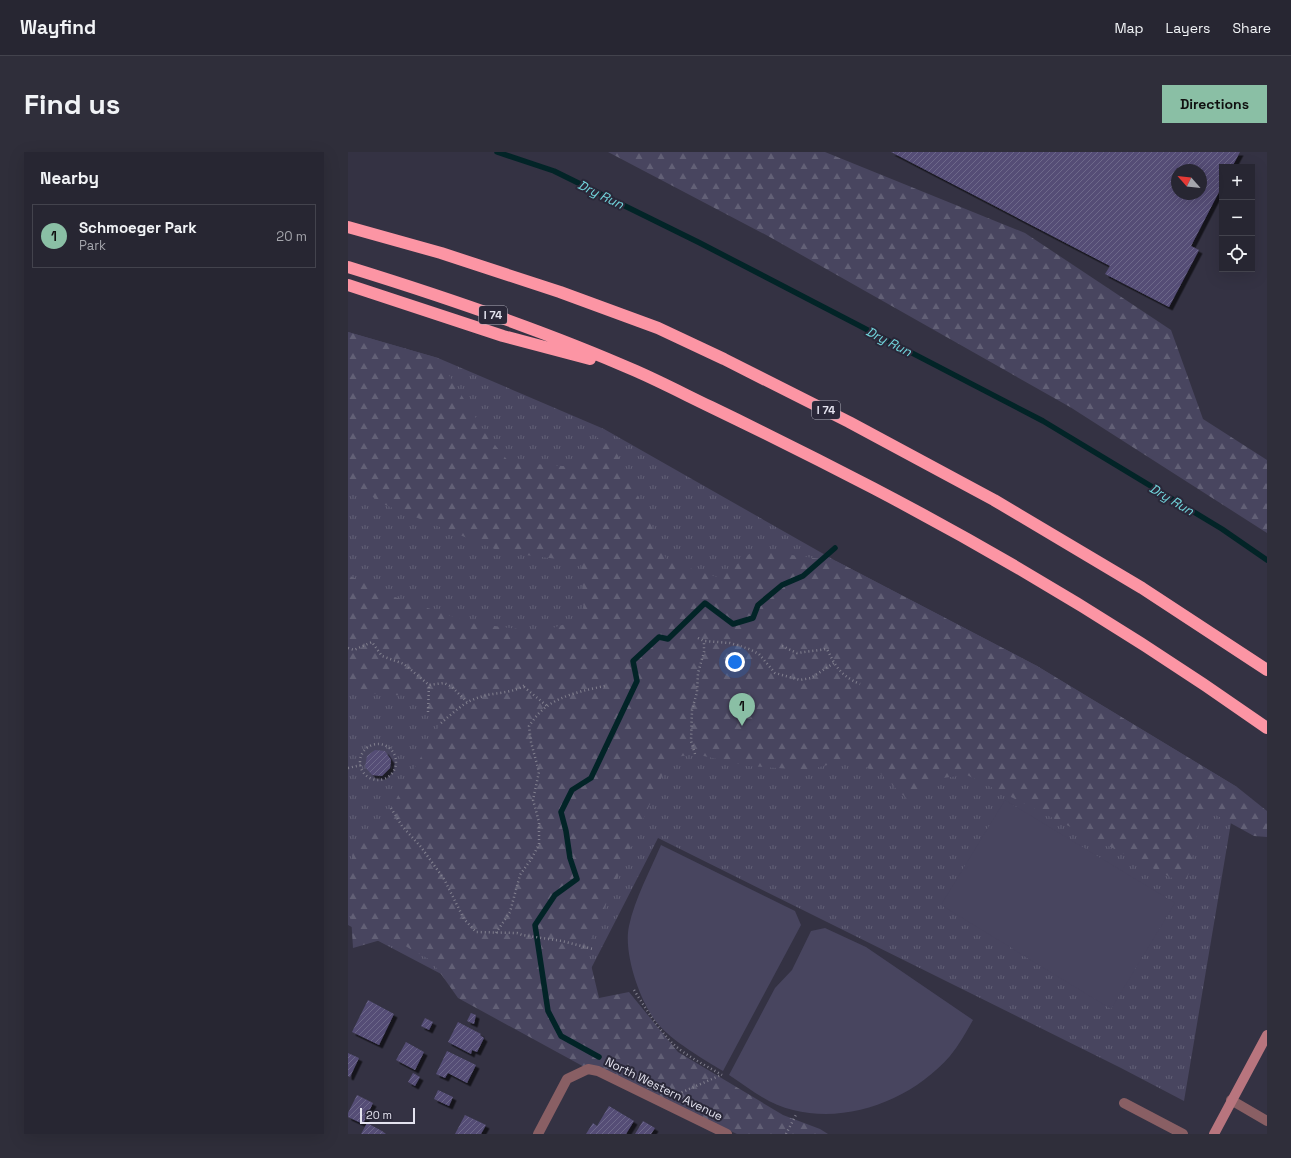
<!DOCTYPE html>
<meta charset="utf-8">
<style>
:root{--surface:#272632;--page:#2f2e3a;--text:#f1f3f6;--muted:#a4a5ac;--line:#43434d;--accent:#8abfa5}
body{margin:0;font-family:"Space Grotesk",sans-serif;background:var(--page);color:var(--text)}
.controls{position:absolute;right:12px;top:12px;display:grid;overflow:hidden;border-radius:0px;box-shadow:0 4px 16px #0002}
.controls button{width:36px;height:36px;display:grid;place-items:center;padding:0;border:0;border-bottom:1px solid var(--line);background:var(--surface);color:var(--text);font:20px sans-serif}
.compass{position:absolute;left:823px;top:12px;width:36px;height:36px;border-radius:50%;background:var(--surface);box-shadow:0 4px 16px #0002;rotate:297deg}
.scale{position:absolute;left:12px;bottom:10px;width:55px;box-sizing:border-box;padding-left:4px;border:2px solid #e4e3ef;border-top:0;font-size:11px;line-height:14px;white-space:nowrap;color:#e4e3ef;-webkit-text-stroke:3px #2a2839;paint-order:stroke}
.you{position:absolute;left:387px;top:510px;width:14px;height:14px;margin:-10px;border:3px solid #fff;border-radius:50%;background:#1a73e8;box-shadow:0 0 0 6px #1a73e833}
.badge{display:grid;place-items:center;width:26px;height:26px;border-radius:50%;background:var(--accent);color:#111;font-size:13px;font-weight:700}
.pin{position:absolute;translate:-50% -33px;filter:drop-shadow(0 1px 2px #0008)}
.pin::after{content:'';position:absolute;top:21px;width:14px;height:12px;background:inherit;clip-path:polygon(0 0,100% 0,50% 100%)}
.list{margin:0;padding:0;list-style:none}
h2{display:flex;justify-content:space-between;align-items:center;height:52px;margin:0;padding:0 16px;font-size:17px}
h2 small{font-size:13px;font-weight:400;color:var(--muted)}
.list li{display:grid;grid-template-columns:26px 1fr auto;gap:12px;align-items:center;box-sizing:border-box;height:64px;margin:0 8px 8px;padding:0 8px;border:1px solid var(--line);border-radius:0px}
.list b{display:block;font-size:15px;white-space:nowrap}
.list p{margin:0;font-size:13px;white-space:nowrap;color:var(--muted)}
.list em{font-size:13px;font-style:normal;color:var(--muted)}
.icon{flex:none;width:22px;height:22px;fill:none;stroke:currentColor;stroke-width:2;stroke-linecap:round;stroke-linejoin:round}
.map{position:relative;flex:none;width:919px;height:982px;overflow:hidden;border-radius:0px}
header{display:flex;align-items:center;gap:24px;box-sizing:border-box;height:56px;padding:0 20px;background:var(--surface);border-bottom:1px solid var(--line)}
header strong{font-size:19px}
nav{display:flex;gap:22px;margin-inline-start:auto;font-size:14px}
.intro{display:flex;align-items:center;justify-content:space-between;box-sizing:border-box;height:96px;padding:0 24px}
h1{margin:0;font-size:28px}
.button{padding:10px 18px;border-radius:0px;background:var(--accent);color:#111;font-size:14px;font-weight:700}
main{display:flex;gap:24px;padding:0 24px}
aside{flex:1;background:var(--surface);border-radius:0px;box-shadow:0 4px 16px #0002}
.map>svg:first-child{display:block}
.grass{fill:url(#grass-tufts)}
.forest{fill:url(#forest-firs)}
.pitch{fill:#48455f}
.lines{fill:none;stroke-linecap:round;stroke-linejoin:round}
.stream{stroke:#022427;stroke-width:5.5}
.building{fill:url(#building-hatch);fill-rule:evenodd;filter:url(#shadow)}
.path{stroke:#82808f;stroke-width:2.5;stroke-dasharray:1 3;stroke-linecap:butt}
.service{stroke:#895f64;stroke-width:10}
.minor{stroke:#895f64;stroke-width:10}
.secondary{stroke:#b8757e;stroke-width:10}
.motorway{stroke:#fc95a4;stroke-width:12}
.labels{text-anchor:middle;stroke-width:4;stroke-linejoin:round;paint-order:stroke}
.shield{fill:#2a2839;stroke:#acabb8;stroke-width:1}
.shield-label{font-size:11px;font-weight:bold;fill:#e4e3ef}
.street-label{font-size:12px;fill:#e4e3ef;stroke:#2a2839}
.water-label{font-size:13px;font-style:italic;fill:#72d6dd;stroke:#2a2839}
</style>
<header>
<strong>Wayfind</strong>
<nav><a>Map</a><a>Layers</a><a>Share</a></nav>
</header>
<div class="intro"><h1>Find us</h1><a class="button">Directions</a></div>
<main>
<aside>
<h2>Nearby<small></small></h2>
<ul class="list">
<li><span class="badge">1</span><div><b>Schmoeger Park</b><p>Park</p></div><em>20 m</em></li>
</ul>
</aside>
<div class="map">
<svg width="919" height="982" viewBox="0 0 919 982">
<defs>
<pattern id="grass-tufts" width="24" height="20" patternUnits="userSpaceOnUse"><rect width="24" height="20" fill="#48455f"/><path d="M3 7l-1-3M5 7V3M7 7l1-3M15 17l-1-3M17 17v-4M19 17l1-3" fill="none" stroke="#626076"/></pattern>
<pattern id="forest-firs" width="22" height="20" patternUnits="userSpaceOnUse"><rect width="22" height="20" fill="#48455f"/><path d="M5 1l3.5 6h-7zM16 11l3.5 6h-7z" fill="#626076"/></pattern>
<pattern id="building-hatch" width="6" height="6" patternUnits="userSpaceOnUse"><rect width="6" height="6" fill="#554e76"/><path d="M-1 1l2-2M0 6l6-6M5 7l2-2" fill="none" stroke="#6d678a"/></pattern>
<filter id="shadow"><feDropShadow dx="3.5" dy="3.5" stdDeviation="0" flood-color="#0009"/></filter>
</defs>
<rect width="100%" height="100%" fill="#343243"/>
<!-- grass -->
<path class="grass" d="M0 180 90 206 256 277 488 409 689 514 889 635 836 949 773 916 310 686 209 883 0 773Z"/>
<!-- forest -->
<path class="forest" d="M260 0H477L677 81 823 178 855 267 919 308V381L722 255 420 84Z
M0 180 90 206 138 282 161 310 228 315 256 277 282 327 319 409 372 426 406 398 488 409 689 514 889 635 919 659V685L906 684 855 656 838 733 619 623 594 626 560 648 532 621 500 608 459 618 400 614 347 602 322 606 239 796 251 846 281 840 330 900 435 963 472 977 480 982H389L250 919 240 917 110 846 83 808 64 798 43 785 5 796 3 764 0 757V725L2 723 5 697 43 656 93 571 61 544 0 540V423L47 445 124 471 192 480 236 466 233 410 154 400 35 352 0 328Z"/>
<!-- pitch -->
<path class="pitch" d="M657 648 827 751 763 857 593 753Z
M313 693 447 759 453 773 375 919C355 907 324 889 309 871 292 850 275 801 281 774 287 746 302 719 313 693Z
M477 776 518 795 625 868C618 880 611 893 602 904 564 947 502 972 445 958 421 953 401 936 381 923L427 836 444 818 463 779Z"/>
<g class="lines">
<!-- stream -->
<path class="stream" d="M149 0 206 19 352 91 695 269 874 377 919 408
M251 905 213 884 200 859 187 773 207 743 229 727 222 706 218 679 213 660 224 638 243 626 289 529 285 509 311 485 320 487 357 451 385 472 405 466 410 453 434 433 455 424 487 396"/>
</g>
<!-- building -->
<path class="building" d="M543 0H892L884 15H874V34L843 94 851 98 821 155 757 122 762 114ZM829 18H853V42H829Z
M27 598 37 599 43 608 42 616 34 624 24 623 17 615 19 604Z
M20 848 46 862 31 893 4 880Z
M123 861 128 863 126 872 119 869Z
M77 866 85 870 81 878 73 874Z
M110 870 133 882 132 883 136 886 129 900 124 898 123 902 100 890Z
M58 890 76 900 67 918 48 908Z
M99 899 128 913 119 931 100 921 97 926 88 922Z
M0 901 11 906 2 925 0 924Z
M65 921 72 925 67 934 60 930Z
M90 938 105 945 101 954 86 947Z
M9 943 25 951 15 972 0 965V961Z
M261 954 286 969 278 982H238L245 971 249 974Z
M117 963 138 973 133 982H107Z
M295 969 307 976 303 982H287Z
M19 971 34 979 38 982H13Z"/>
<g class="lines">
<!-- path -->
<path class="path" d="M350 486 356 489 382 491 401 497 411 502 427 521 452 528 463 526 486 511
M434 494 449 501 479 497C487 514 493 524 512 532
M0 496 6 498 24 490 34 504 56 512 81 533 96 531 104 535 119 550
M176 535 199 554
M80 560 81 533
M93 571C105 561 117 549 132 545 146 540 164 542 177 533
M12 610a18 18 0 1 1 36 0a18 18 0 1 1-36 0Z
M347 602 343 589 344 558 349 540 350 521 356 500V489
M0 616 13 613
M43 656 54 674 73 695 96 727 116 767 128 780 169 781 174 783 214 789 245 797
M148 781 162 760 172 723 184 706 191 692V670L185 648 191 620 183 590 181 574C186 567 191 560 198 555 214 543 237 538 257 534
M286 838C298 857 309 875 324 891 338 904 357 913 374 923
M330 942 373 923
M438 982 449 961"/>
<!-- service -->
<path class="service" d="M776 951 835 982"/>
<!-- minor -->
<path class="minor" d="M883 948 919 969
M190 982 219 927 240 917 250 919 379 982"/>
<!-- secondary -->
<path class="secondary" d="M866 982 919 883"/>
<!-- motorway -->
<path class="motorway" d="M0 75 93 101 212 140 310 176 376 207 501 270 646 348 794 436 919 518
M0 115C97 145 195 178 288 219 313 230 338 243 363 255 417 281 471 308 525 336 661 407 793 487 919 576
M0 133 155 184 242 207"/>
</g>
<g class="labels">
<!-- shield labels -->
<g class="shield">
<rect x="131" y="154" width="28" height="18" rx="3"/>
<rect x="464" y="249" width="28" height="18" rx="3"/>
</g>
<g class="shield-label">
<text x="145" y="167">I 74</text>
<text x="478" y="262">I 74</text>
</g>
<!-- street labels -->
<g class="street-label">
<text transform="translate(316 937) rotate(26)" y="4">North Western Avenue</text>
</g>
<!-- water labels -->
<g class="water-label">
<text transform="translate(253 42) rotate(26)" y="5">Dry Run</text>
<text transform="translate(541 189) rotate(27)" y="5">Dry Run</text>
<text transform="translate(824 347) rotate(31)" y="5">Dry Run</text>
</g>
</g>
</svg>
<div class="controls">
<button>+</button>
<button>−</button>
<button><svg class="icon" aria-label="locate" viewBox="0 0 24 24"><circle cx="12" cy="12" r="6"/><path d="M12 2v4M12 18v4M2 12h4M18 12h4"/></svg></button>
</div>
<svg class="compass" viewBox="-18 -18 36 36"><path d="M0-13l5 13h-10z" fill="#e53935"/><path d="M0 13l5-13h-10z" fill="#a4a5ac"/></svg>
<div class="scale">20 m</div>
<div class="you"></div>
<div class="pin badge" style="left:394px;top:574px">1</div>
</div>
</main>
